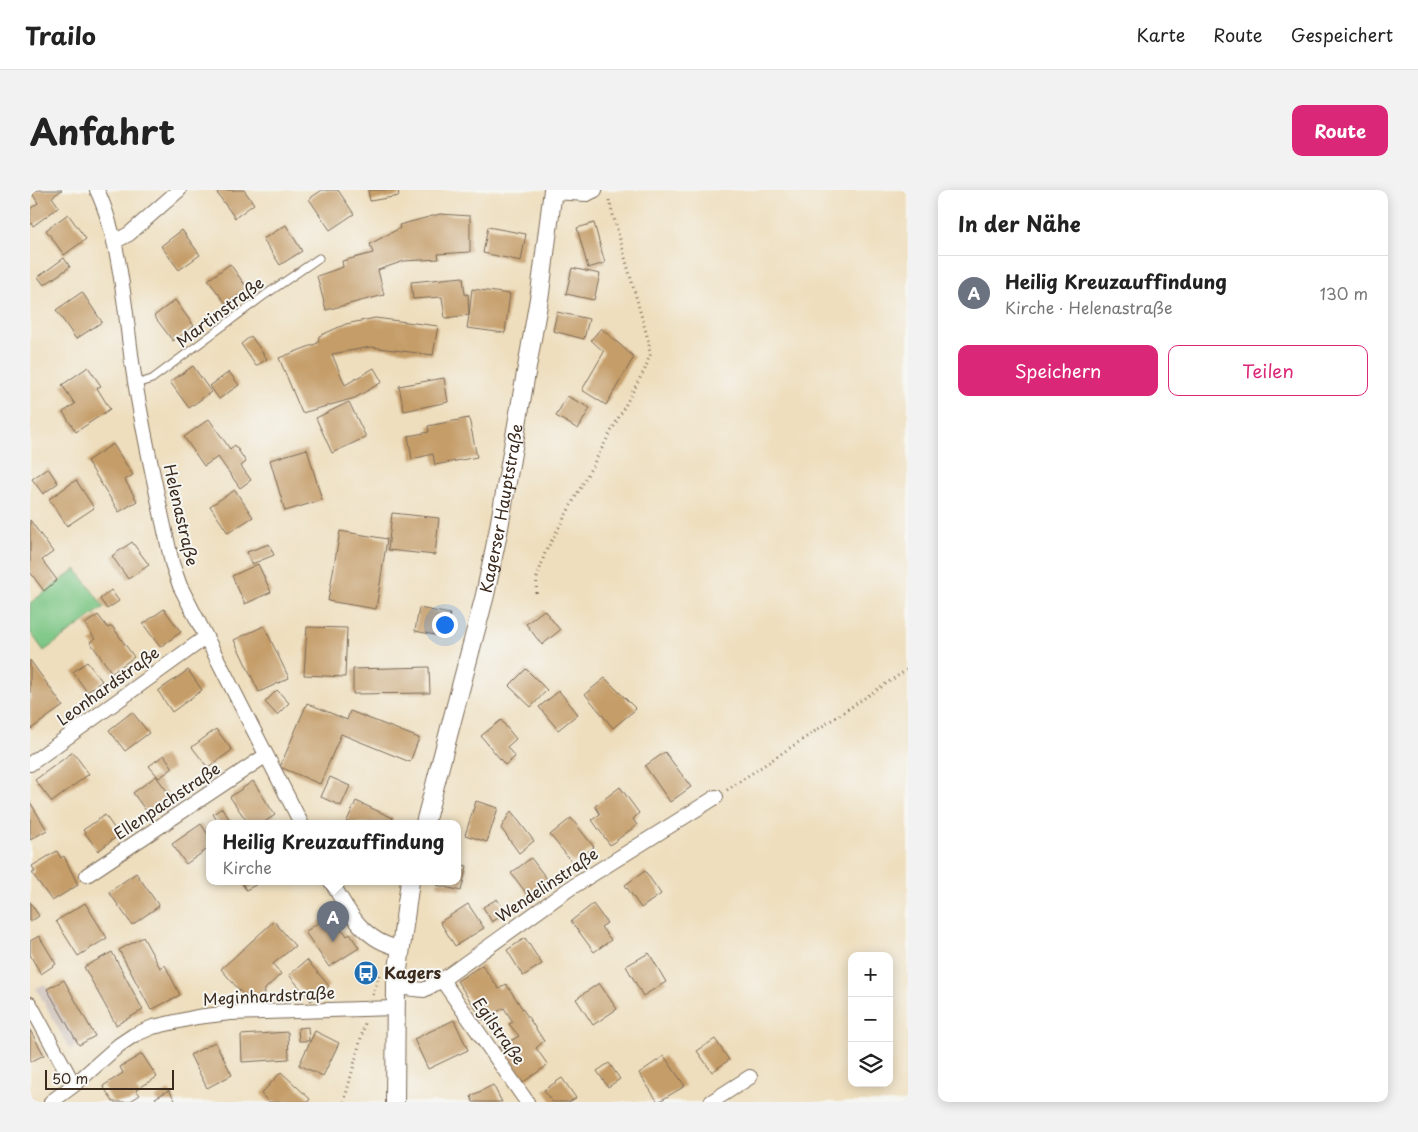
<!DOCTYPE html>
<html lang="de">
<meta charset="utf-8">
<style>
:root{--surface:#fff;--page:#f2f2f2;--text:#222;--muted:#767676;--line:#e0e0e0;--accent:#db2777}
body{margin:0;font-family:"Playpen Sans",sans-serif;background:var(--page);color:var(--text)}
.controls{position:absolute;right:15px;bottom:15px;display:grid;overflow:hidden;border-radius:10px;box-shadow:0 2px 12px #0003}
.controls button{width:45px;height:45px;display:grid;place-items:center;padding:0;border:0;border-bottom:1px solid var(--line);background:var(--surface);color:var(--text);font:25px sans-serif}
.scale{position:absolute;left:15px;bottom:12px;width:129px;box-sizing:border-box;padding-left:5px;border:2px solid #3b2a1e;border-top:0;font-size:14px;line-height:18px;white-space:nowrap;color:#3b2a1e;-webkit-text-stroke:4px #f6f6f2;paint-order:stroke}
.you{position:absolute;left:414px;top:434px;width:18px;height:18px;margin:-12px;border:4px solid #fff;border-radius:50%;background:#1a73e8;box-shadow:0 0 0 8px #1a73e833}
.badge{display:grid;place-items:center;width:32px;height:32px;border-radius:50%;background:var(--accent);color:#fff;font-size:16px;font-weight:700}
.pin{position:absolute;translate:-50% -41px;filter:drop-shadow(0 1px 2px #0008)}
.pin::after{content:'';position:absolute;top:26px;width:18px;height:15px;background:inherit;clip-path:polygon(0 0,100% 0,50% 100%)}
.popup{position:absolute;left:176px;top:630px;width:255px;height:65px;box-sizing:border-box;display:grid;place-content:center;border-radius:10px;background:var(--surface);filter:drop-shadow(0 1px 4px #0005);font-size:16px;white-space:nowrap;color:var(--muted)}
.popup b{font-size:19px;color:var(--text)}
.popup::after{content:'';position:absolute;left:50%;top:100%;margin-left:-10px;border:10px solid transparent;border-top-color:var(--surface)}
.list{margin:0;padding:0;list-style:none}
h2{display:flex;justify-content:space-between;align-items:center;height:65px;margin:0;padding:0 20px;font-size:21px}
h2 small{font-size:16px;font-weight:400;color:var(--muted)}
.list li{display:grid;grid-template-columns:32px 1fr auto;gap:15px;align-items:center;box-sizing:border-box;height:75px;padding:0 20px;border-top:1px solid var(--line)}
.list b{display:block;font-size:19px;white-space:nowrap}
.list p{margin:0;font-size:16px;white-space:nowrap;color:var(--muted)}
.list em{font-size:16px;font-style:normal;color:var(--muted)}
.actions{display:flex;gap:10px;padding:15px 20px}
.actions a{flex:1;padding:11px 0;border:1px solid var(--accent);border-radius:10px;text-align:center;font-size:18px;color:var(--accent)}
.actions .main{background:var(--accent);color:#fff}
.icon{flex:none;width:28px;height:28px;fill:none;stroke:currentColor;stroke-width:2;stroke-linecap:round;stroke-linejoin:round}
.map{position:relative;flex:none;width:878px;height:912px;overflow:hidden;border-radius:10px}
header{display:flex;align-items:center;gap:30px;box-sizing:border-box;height:70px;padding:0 25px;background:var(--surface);border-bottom:1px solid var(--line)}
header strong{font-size:24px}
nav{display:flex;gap:28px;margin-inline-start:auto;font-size:18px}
.intro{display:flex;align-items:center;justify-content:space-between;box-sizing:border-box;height:120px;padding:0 30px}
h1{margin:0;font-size:35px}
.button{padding:12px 22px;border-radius:10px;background:var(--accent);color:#fff;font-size:18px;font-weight:700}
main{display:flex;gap:30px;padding:0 30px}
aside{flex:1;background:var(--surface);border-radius:10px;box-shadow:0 2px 12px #0003}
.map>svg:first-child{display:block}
.industrial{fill:#cec1ba}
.green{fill:#7bc684;stroke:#5b7851}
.building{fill:#c59d69}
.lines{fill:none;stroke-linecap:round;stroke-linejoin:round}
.service-casing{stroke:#7a6956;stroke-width:9}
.minor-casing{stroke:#7a6956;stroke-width:16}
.tertiary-casing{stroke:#7a6956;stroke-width:20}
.path{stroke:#7a6956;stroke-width:3;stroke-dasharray:1 4;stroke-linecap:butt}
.service{stroke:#fff;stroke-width:7}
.minor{stroke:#fff;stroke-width:14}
.tertiary{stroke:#fff;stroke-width:18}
.labels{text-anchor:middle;stroke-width:4;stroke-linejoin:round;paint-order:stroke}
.street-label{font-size:16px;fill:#3b2a1e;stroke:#f6f6f2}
.poi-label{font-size:16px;font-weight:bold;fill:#3b2a1e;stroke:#f6f6f2;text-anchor:start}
</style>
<header>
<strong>Trailo</strong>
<nav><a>Karte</a><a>Route</a><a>Gespeichert</a></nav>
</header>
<div class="intro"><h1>Anfahrt</h1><a class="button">Route</a></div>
<main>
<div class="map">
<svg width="878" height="912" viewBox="0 0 878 912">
<rect width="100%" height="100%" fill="#f6f6f2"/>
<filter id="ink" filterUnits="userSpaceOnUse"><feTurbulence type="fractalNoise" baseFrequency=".02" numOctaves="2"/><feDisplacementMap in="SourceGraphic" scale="10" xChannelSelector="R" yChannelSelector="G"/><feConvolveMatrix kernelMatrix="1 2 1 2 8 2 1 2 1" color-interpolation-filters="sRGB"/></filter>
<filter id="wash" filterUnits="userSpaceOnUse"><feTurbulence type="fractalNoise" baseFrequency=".0096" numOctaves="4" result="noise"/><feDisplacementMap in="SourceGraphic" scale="20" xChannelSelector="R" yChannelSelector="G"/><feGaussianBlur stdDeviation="1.12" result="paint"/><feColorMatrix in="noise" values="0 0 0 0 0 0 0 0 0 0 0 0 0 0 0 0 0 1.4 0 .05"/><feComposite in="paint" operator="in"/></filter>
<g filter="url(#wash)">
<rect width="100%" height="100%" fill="#eedebd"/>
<!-- industrial -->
<path class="industrial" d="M15 794 49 855 40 860 6 798Z"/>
<!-- green -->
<path class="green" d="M46 379 74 417 14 461 0 442V413Z"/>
<g id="blocks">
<!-- building -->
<path class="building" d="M0 0H32L22 7 29 17 3 36 0 32V19L8 13Z
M191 0H214L224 14 205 28 187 3Z
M292 0H308L324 24 300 40 279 9Z
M338 0H368L369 6 340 11Z
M38 24 56 49 34 65 16 40Z
M410 24 440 26V62L408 64 409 69 374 71 348 80 354 105 296 120 287 86 313 77 312 71 343 63 340 54 370 38 369 35Z
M564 33 575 73 558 78 547 38Z
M256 35 272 61 250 75 233 49Z
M458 37 496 44 491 71 453 63Z
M152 40 170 65 149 80 131 56Z
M34 68 40 77 14 95 8 87Z
M200 74 218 99 196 114 178 90Z
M542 78 570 84 564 110 536 104Z
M433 87 435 105 438 104 439 125 442 99 480 104 475 143 437 138 439 125 415 128 412 107 383 109 381 92Z
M52 102 72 132 46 149 26 120Z
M145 110 164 136 143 151 124 126Z
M527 122 559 129 554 149 523 141Z
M345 128 408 136 403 165 341 157 302 164 315 195 344 178 352 192 325 208 272 223 249 168 288 153 289 146 316 134Z
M571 138 604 167 576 215 552 200 574 162 561 150Z
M221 146 237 169 226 176 211 154Z
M163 176 181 202 159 218 140 192Z
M58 177 71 196 67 198 80 219 46 242 33 222 45 214 32 195Z
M199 182 209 195 189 209 180 196Z
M414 188 418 212 374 221 369 196Z
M537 206 560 218 548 239 526 226Z
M319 212 336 247 302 263 286 228Z
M439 228 447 267 405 275 403 264 382 269 378 246 399 242 398 236Z
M179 229 200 259 205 255 216 272 211 276 221 290 210 298 188 267 174 276 154 247Z
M83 254 103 285 95 290 107 311 89 322 57 271Z
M277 259 292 310 255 321 240 270Z
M18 278 28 293 13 304 2 289Z
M46 290 64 318 37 336 19 309Z
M205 300 223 327 198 343 180 316Z
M362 323 409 328 405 365 358 360Z
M0 330 23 362 12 370 27 390 14 401 0 382Z
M310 341 357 349 346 419 298 411Z
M102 352 119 375 98 389 82 366Z
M239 354 244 365 222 374 217 362Z
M228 374 241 402 215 414 202 386Z
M81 400 89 411 77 419 70 409Z
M389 418 420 424 415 447 385 441Z
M134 419 151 442 130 457 113 434Z
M514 420 530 440 512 455 496 434Z
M68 425 78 438 82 436 104 467 82 483 60 452 65 449 55 434Z
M234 436 259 488 229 502 204 450Z
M277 437 317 438 315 487 274 485Z
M0 470 33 516 1 539 0 538Z
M57 472 72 491 57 502 43 482Z
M399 477 400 503 323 504V479Z
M496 479 517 500 501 517 479 496Z
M158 480 172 500 142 522 128 501Z
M575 488 606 519 583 538 555 504Z
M247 500 259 513 247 525 235 512Z
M529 501 548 524 528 540 509 517Z
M277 513 317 530 320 521 389 548 380 572 311 544 290 594 250 577Z
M102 522 119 543 95 561 79 540Z
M471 530 486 549 477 557 485 567 475 575 451 546Z
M186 539 202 560 178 578 162 557Z
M43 562 59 584 22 612 5 590Z
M635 562 661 597 640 612 615 576Z
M134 565 143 578 129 588 119 576Z
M126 586 142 608 119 625 103 603Z
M300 587 320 596 311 616 291 607Z
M223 591 245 625 233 633H218L200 607Z
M590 597 609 623 603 629 607 635 580 655 562 630 570 624 565 616Z
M326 611 363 628 361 633H316Z
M446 611 468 618 457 652 435 645Z
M0 612 17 640 0 650Z
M192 618 202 633H189L183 624Z
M481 621 504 651 489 663 471 638Z
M75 625 89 645 68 661 53 640Z
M541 628 564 657 543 673 520 645Z
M171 634 179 646V658L156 674 142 654Z
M27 661 31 668 34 666 48 695 22 711 2 683 5 682 2 676Z
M501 668 520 693 500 708 481 683Z
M427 674 437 676 431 701 407 695 408 691H427Z
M615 681 631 704 611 718 595 695Z
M106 683 129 716 102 735 79 702Z
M211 691H233L216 700Z
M467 709 476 723 462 732 453 717Z
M0 712 9 726 0 732Z
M55 713 77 748 48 766 26 731Z
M438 714 454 738 425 756 410 732Z
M563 714 577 733 571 737 581 750 564 762 541 731Z
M299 725 310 742 313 740 317 746 320 744 329 758 299 777 275 742Z
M244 731 265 756 243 774 251 784 235 799 234 814H221L191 779Z
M9 746 26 774 11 784 0 765V751Z
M113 747 130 778 135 775 150 805 121 820 89 760Z
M495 748 512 774 493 786 477 760Z
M82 762 113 820 86 835 54 777Z
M619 763 636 792 613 806 596 776Z
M277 770 299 796 281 811 259 785Z
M452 775 469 799 476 794 514 851 506 858 518 875 492 893 468 858 489 846 479 834 483 832 474 818 453 830 427 791Z
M34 790 65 846 49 855 17 799Z
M569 793 587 819 563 835 546 809Z
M424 830 438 860 398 879 384 849Z
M278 837 279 851H269L268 838Z
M0 840 14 865 0 872Z
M285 841 309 853 293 886 269 875Z
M258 842 259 869 212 872 211 845Z
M685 849 699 870 682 882 667 861Z
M185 852 202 885 177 898 160 865Z
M112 864 127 887 106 900 110 905 99 912H83L73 896 93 883 90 877Z
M634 866 655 896 628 912 609 883Z
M579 873 590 889 578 897 567 881Z
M251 882 280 909 278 912H239L231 904Z
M532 888 546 908 539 912H522L514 900Z
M463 895 472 912H443L441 906Z
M139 900 146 912H128L125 908Z"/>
</g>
</g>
<g filter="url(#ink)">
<use href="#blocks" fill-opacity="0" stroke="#7a6956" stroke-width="1"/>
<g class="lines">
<defs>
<path id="service" d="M106 194 122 189 235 105 289 68"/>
<path id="minor" d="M67 0C91 51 95 123 103 179 113 244 128 309 142 373L150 396 271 633
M523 2 557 4 565 0
M84 52 99 44 149 0
M0 574 176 447
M57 685 235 566
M301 691C317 720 334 752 370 758
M412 790 497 912
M366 797 394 800 412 790 539 699 686 607
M0 814 44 895
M21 912 44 895 89 855 104 845 123 837 167 827 200 823 365 818
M681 912 720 887"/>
<g id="tertiary">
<path id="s1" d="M395 633 455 405 468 343 510 103 523 0"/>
<path d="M365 912 366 794 380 691"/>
</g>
</defs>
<!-- service casing -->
<use href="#service" class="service-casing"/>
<!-- minor casing -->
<use href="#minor" class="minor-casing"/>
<!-- tertiary casing -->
<use href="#tertiary" class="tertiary-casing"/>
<!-- path -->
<path class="path" d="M506 403 507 388 515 363 615 179 620 165 619 153 578 7
M697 600 878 479
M343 805 349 785
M314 912 335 833"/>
<!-- service -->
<use href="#service" class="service"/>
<!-- minor -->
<use href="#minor" class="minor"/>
<!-- tertiary -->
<use href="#tertiary" class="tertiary"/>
</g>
</g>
<!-- icons -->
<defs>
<symbol id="bus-disc" viewBox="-11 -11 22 22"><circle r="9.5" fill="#1f6fb2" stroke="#f6f6f2"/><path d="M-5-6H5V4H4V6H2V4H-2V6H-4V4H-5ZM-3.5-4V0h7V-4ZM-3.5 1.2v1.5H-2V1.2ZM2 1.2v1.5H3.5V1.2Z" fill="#fff"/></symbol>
</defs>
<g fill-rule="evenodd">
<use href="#bus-disc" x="322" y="769" width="28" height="28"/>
</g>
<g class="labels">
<!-- street labels -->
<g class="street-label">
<text transform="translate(190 122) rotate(-37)" y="6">Martinstraße</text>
<text dy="6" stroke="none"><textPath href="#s1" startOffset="324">Kagerser Hauptstraße</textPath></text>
<text transform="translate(151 325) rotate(77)" y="6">Helenastraße</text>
<text transform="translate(78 496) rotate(-36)" y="6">Leonhardstraße</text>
<text transform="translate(137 611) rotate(-34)" y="6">Ellenpachstraße</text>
<text transform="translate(517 695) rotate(-34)" y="6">Wendelinstraße</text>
<text transform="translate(239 806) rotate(-3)" y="6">Meginhardstraße</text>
<text transform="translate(469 841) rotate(55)" y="6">Egilstraße</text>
</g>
<!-- poi labels -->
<g class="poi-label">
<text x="354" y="789">Kagers</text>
</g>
</g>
</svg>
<div class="controls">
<button>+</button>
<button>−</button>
<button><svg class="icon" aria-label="layers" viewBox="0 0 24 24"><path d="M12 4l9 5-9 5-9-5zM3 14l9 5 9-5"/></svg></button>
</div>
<div class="scale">50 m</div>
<div class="you"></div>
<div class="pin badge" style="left:303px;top:752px;background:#6b7280">A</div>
<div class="popup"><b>Heilig Kreuzauffindung</b>Kirche</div>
</div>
<aside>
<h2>In der Nähe<small></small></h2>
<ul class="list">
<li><span class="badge" style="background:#6b7280">A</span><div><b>Heilig Kreuzauffindung</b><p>Kirche · Helenastraße</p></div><em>130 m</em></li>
</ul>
<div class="actions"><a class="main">Speichern</a><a>Teilen</a></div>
</aside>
</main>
